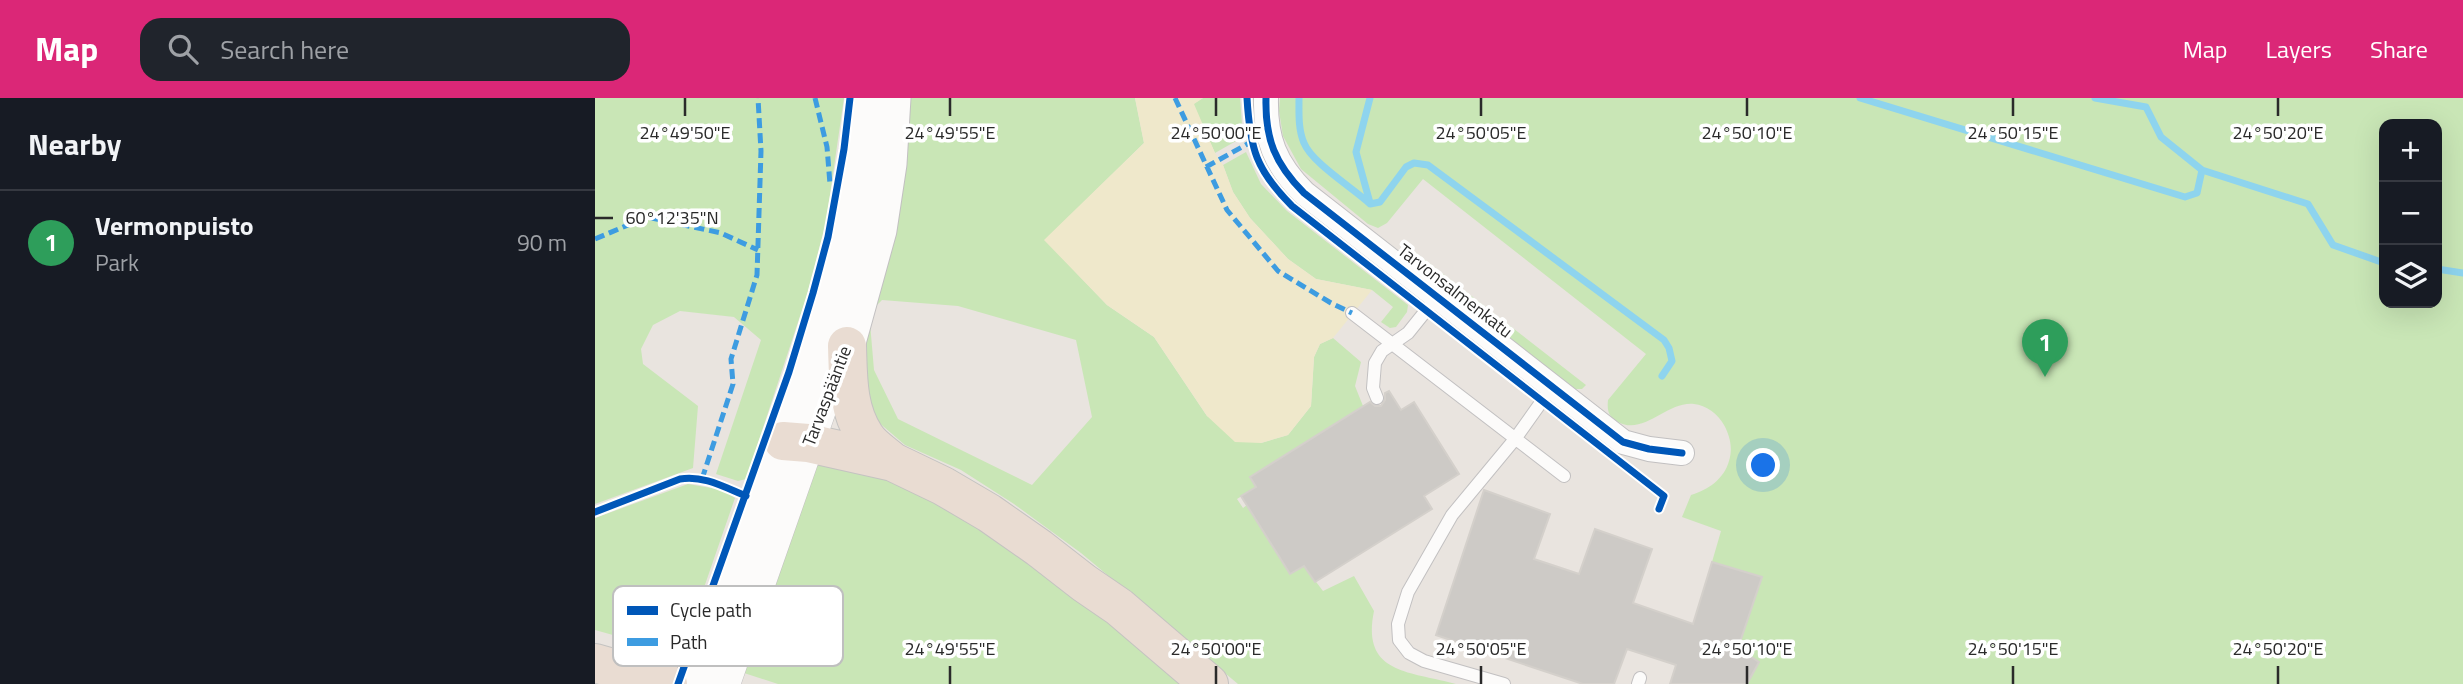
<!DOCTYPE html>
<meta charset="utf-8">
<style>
:root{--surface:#171b24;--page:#20242c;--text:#f1f3f6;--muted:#9ea1a6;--line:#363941;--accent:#db2777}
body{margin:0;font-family:"Titillium Web",sans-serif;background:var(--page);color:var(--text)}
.controls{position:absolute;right:21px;top:21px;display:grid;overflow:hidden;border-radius:14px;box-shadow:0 7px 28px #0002}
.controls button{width:63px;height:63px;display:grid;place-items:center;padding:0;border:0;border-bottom:2px solid var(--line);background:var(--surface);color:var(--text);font:35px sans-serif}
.you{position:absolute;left:1169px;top:368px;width:24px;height:24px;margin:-18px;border:5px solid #fff;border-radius:50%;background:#1a73e8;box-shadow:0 0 0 10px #1a73e833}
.badge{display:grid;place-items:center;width:46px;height:46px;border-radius:50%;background:var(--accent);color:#fff;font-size:23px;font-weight:700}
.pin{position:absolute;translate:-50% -58px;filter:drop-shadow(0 2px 4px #0008)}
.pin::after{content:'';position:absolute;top:37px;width:24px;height:21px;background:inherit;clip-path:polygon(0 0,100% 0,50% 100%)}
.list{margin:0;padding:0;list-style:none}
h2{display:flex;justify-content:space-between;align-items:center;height:91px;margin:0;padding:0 28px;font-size:30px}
h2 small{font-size:23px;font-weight:400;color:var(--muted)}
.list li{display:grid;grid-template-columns:46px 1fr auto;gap:21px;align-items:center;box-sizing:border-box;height:105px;padding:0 28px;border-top:2px solid var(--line)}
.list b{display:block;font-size:26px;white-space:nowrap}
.list p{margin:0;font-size:23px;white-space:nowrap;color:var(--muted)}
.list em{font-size:23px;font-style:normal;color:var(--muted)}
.icon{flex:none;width:38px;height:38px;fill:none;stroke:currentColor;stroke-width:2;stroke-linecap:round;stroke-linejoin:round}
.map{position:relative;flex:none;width:1868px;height:586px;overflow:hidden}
header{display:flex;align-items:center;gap:42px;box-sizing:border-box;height:98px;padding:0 35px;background:var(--accent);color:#fff}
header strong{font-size:33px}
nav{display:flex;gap:38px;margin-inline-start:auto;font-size:24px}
.search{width:490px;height:63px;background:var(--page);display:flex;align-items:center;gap:18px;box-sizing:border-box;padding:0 24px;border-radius:21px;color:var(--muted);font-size:26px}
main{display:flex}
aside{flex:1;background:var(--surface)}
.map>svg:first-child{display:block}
.green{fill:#c9e6b6;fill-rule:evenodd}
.sand{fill:#efe8cb}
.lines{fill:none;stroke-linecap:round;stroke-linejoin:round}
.stream{stroke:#8ed4ee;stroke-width:7}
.building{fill:#cdcac6;stroke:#d4d0cb;stroke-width:2}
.service-casing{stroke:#c2c0c1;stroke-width:14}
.minor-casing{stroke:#c2c0c1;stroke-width:26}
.tertiary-casing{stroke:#c2c0c1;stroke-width:33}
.secondary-casing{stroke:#c2c0c1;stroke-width:37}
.motorway-casing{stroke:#c4c3c1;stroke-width:40}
.service{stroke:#fcfbfa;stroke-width:12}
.minor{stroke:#fcfbfa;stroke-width:24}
.tertiary{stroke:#fcfbfa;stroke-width:32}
.secondary{stroke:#fcfbfa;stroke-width:35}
.motorway{stroke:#e9dcd2;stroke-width:38}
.quiet{stroke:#3d9ce1;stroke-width:5;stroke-dasharray:10 5;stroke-linecap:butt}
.cycleway-casing{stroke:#fff;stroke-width:11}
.cycleway{stroke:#0057b8;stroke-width:7}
.ticks{fill:none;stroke:#2a2a2a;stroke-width:2.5}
.labels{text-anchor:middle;stroke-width:7;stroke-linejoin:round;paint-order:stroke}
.street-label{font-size:18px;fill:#2a2a2a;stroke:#fff}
.key{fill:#fff;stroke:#bfbfbf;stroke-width:2}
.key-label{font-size:19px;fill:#2a2a2a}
.ticks-label{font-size:18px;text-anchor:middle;fill:#2a2a2a;stroke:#fff;stroke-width:7;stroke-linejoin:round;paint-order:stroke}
</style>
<header>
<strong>Map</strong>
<div class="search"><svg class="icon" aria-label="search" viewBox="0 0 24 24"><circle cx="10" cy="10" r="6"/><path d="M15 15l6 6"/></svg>Search here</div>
<nav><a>Map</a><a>Layers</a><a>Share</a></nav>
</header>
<main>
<aside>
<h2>Nearby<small></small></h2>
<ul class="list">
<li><span class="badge" style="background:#2e9e5b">1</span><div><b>Vermonpuisto</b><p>Park</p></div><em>90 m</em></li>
</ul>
</aside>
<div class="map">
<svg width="1868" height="586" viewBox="0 0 1868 586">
<rect width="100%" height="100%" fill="#e9e4df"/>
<!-- green -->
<path class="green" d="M0 0H249L231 124 212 197 151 381 143 383 121 376 166 242 139 219 85 213 58 227 46 251 48 266 103 308 98 370 0 406Z
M310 0H540L549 45 450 142 512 207 559 239 612 318 666 345 693 337 716 308 719 259 725 246 738 240 766 264 760 288 768 308 655 379 661 389 642 401 648 410 652 407 695 476 709 468 728 493 759 478 779 513C766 576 814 573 861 586H643L486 455 419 406 366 372 310 347 282 323 270 295 268 258 275 225 279 272 303 321 437 387 497 319 481 242 363 208 287 202 277 212Z
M608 0H645L648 39 620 55 598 6Z
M685 0H1868V586H1152L1143 550 1167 479 1117 464 1126 433 1087 419 1096 397C1113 392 1129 381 1134 363 1138 350 1135 338 1129 327 1123 316 1111 307 1099 306 1072 303 1049 338 1023 324 1013 319 1012 312 1013 302L1051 256 828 81 792 125 783 130 773 126 706 71 688 38 684 13ZM1789 26H1842V205H1789Z
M651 54 666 86 692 113 813 207 812 214 801 229 795 230 786 224 798 209 777 192 721 181 693 161 655 120 638 94 628 67Z
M810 147 816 151 991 287 987 291H980L809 158 807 150Z
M221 355 348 403 598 586H183L149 575Z
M93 386 128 392 140 400 86 556 0 532V420Z"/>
<!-- sand -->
<path class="sand" d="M540 0H608L599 6 620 55 628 67 638 94 655 120 693 161 721 181 777 192 738 240 725 246 719 259 716 308 693 337 666 345 640 344 612 318 559 239 512 207 449 142 549 45Z"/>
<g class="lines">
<!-- stream -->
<path class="stream" d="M704 0C704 15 703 31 709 45 717 65 758 90 775 106L785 104 811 69 819 65 833 67 1069 242 1074 250 1077 263 1067 278
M775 0 761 54 775 105
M1265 0 1590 99 1602 95 1607 72
M1500 0 1551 9 1566 39 1607 72 1713 106 1738 147 1789 165
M1842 171 1868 175"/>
</g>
<!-- building -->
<path class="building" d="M794 293 806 312 819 304 864 376 829 398 837 411 720 484 709 468 695 476 646 398 661 389 655 379 775 304 780 308H786L790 302V295Z
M889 392 955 416 939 461 984 476 1000 431 1057 451 1038 505 1098 526 1117 464 1167 479 1143 550 1164 564 1152 586H1075L1081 567 1032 551 1019 586H988L841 537Z"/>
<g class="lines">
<defs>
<path id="service" d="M757 215 969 378
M782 300 778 290 780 265 787 253 813 235 842 199
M909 586 829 563 814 555 804 542 803 526 813 494 857 417 920 341 957 289
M1043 586 1045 580"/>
<path id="minor" d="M671 0C670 41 680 66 709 95L1028 344 1054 351 1087 355"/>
<path id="tertiary" d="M129 586 234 286 252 248"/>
<path id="secondary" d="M252 248 284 132 294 66 298 0
M102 586 226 235 246 164 265 57 271 0"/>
<path id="motorway" d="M252 248C253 278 252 311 270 338 276 348 289 356 298 364
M188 343 213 345 298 364 348 388 394 415 444 450 489 485 524 509 614 586
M0 565 73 586"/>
</defs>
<!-- service casing -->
<use href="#service" class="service-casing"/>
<!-- minor casing -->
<use href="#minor" class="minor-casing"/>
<!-- tertiary casing -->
<use href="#tertiary" class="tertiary-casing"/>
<!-- secondary casing -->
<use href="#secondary" class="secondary-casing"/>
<!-- motorway casing -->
<use href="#motorway" class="motorway-casing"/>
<!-- service -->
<use href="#service" class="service"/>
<!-- minor -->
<use href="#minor" class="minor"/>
<!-- tertiary -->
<use href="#tertiary" class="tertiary"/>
<!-- secondary -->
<use href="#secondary" class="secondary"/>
<!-- motorway -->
<use href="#motorway" class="motorway"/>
<!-- quiet -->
<path class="quiet" d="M220 0 232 49 235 86
M580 0 632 112 683 173 736 205 757 215
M611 69 656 44
M0 141 52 119 126 135 163 152
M107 381 138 286 136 261 162 177 166 53 163 0"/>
<defs>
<path id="cycleway" d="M652 0C655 51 661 72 697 108L1069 398 1064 411
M671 0C670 41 680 66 709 95L1028 344 1054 351 1087 355
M0 414 85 381C108 377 129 389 151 398
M83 586 194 274 218 195 233 139 249 51 255 0"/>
</defs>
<!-- cycleway casing -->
<use href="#cycleway" class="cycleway-casing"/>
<!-- cycleway -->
<use href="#cycleway" class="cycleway"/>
</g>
<!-- ticks -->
<path class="ticks" d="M90 0V18M355 0V18M621 0V18M886 0V18M1152 0V18M1418 0V18M1683 0V18M0 120H18M355 568V586M621 568V586M886 568V586M1152 568V586M1418 568V586M1683 568V586"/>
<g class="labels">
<!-- street labels -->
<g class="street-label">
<text transform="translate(860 193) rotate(38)" y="6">Tarvonsalmenkatu</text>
<text transform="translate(232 298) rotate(-69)" y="6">Tarvaspääntie</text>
</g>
</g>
<!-- legend -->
<rect x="18" y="488" width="230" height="80" rx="10" class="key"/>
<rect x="32" y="508" width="31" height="9" fill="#0057b8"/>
<rect x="32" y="540" width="31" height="8" fill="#3d9ce1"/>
<g class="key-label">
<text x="75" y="519">Cycle path</text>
<text x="75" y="551">Path</text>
</g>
<g class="ticks-label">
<text x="90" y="41">24°49'50"E</text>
<text x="355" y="41">24°49'55"E</text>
<text x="621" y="41">24°50'00"E</text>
<text x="886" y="41">24°50'05"E</text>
<text x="1152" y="41">24°50'10"E</text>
<text x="1418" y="41">24°50'15"E</text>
<text x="1683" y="41">24°50'20"E</text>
<text x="77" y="126">60°12'35"N</text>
<text x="355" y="557">24°49'55"E</text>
<text x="621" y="557">24°50'00"E</text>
<text x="886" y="557">24°50'05"E</text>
<text x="1152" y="557">24°50'10"E</text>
<text x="1418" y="557">24°50'15"E</text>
<text x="1683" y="557">24°50'20"E</text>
</g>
</svg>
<div class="controls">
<button>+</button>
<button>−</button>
<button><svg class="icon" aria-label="layers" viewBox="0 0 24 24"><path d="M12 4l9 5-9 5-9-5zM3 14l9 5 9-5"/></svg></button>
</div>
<div class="you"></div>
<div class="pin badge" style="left:1450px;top:279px;background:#2e9e5b">1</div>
</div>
</main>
